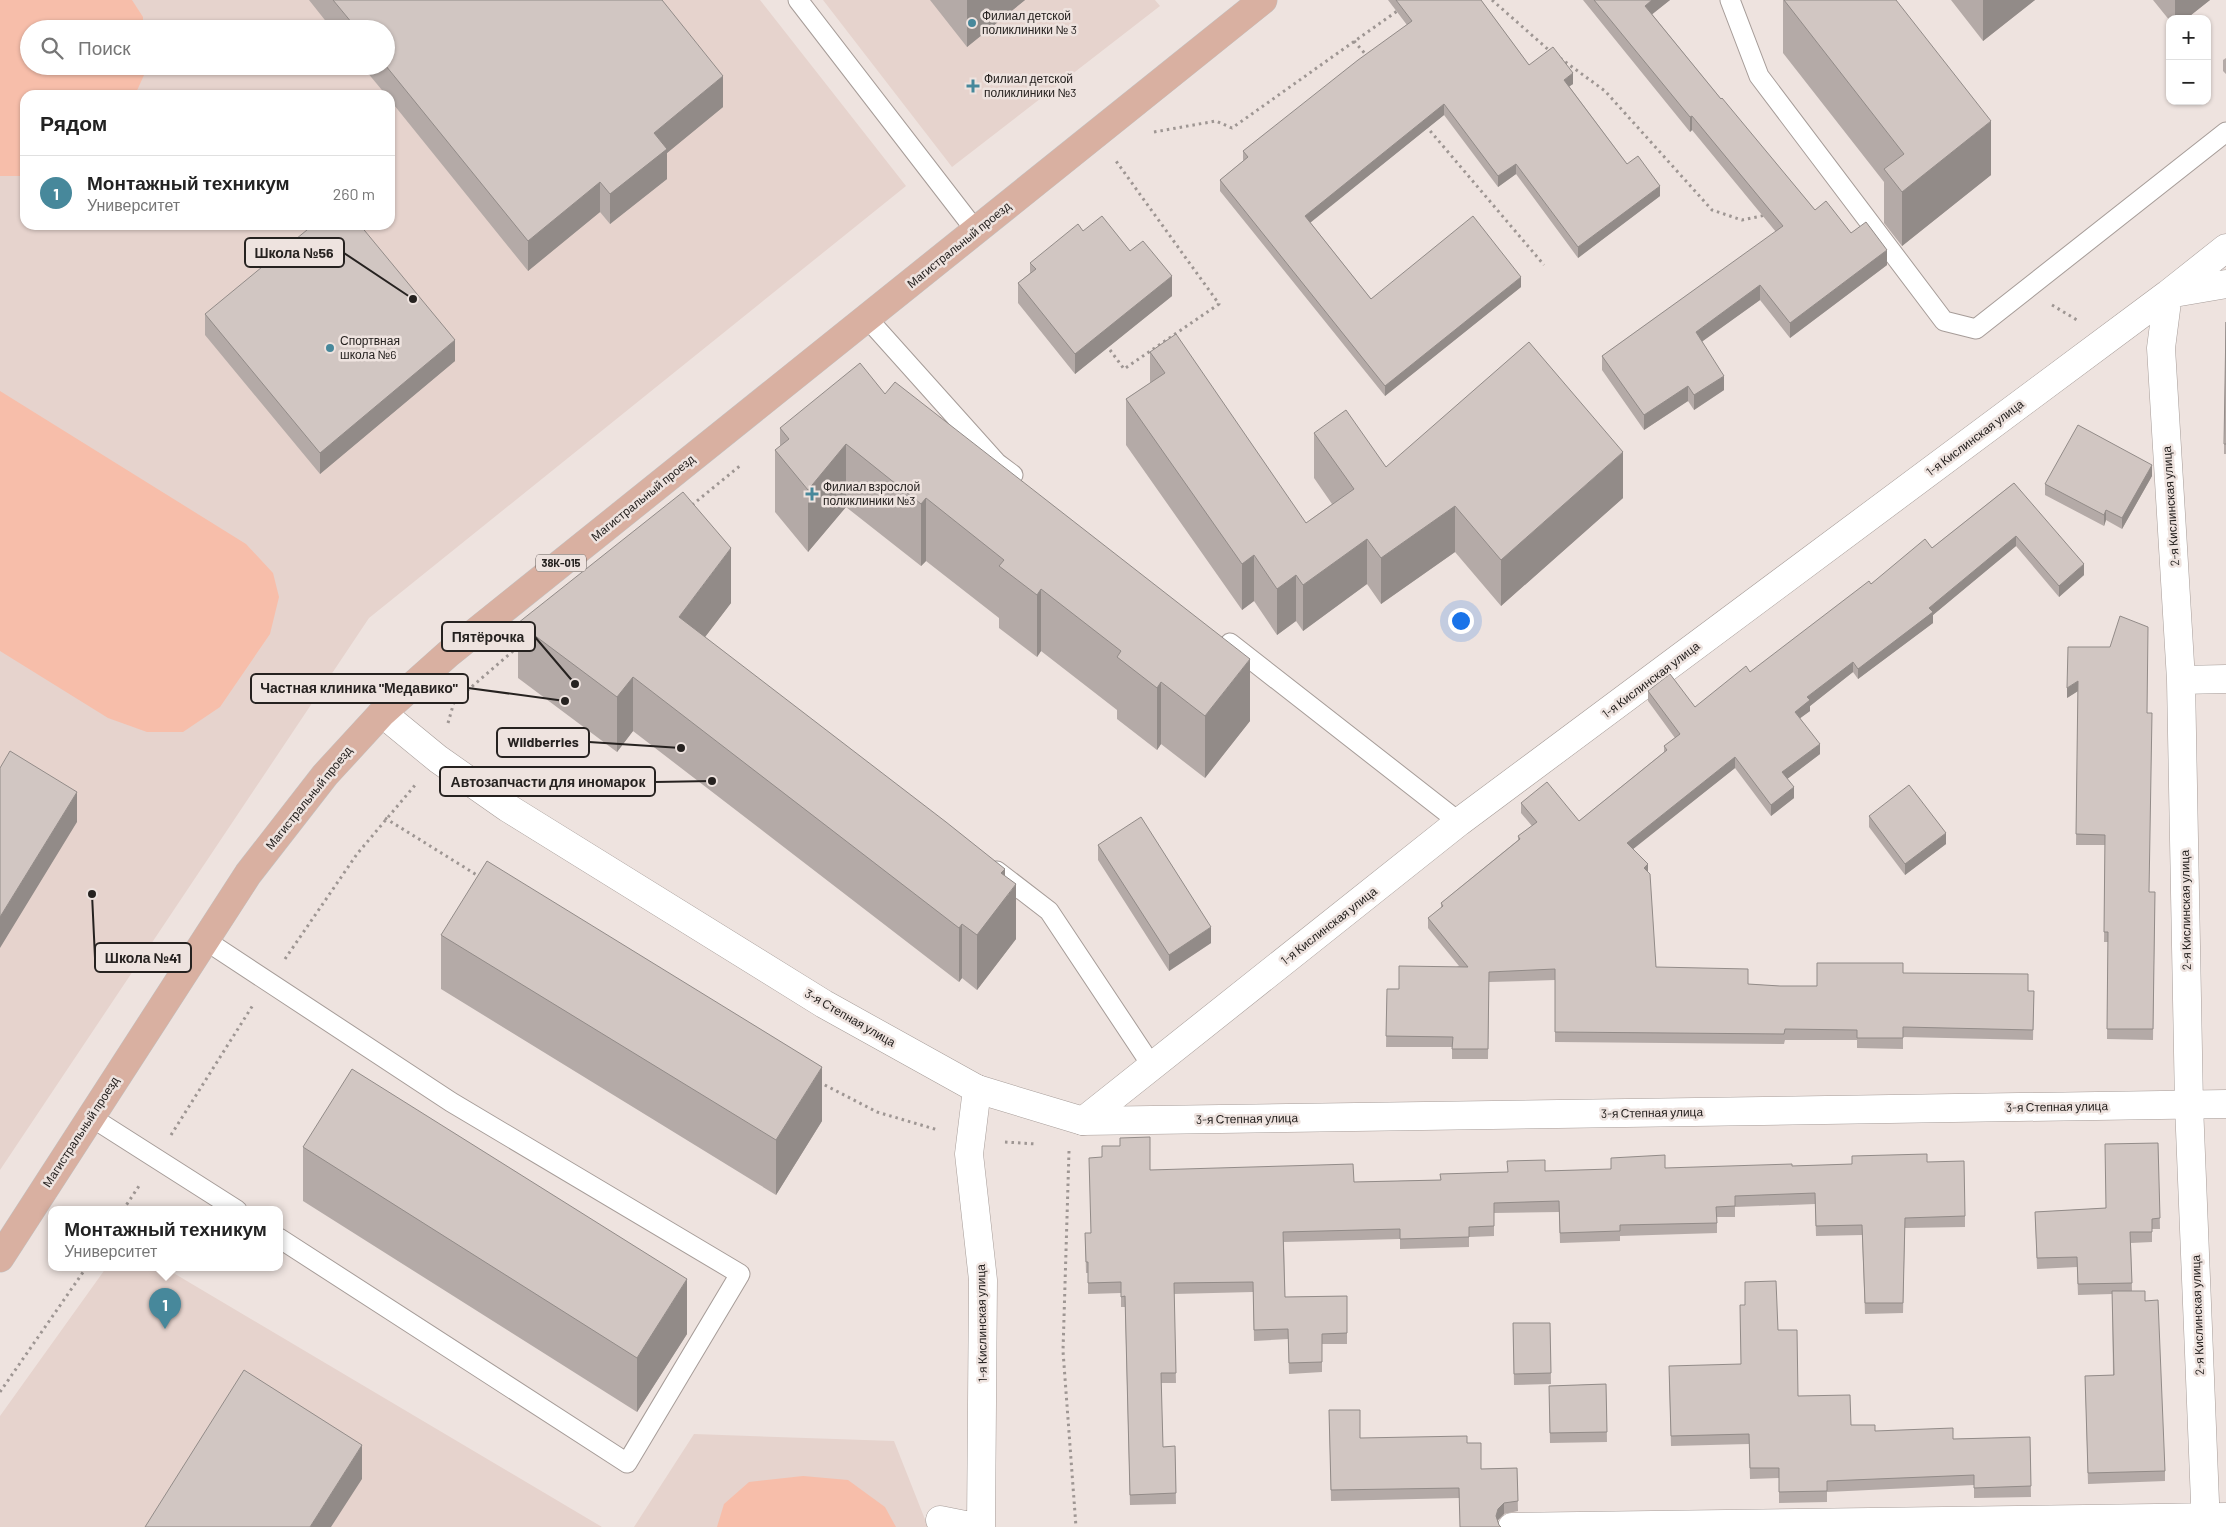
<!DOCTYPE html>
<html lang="ru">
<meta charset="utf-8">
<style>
:root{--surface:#fff;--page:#f6f6f6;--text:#222;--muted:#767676;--line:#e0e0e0;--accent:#47889b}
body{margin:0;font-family:Barlow,sans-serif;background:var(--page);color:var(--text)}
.controls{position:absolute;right:15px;top:15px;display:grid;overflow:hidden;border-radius:10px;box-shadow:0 1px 4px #0004}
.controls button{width:45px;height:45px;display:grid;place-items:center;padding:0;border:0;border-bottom:1px solid var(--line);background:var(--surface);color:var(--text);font:25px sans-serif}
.you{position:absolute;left:1460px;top:620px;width:18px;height:18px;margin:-12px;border:4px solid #fff;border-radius:50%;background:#1a73e8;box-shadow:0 0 0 8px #1a73e833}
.badge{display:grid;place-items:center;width:32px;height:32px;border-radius:50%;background:var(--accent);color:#fff;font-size:16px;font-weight:700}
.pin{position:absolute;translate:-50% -41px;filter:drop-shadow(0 1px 2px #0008)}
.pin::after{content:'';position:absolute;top:26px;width:18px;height:15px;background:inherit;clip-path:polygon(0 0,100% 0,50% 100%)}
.popup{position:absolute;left:48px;top:1206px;width:235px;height:65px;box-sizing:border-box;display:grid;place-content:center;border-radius:10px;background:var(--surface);filter:drop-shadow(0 1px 4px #0005);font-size:16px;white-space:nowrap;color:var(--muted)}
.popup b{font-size:19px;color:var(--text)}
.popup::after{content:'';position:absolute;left:50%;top:100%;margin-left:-10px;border:10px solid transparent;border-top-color:var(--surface)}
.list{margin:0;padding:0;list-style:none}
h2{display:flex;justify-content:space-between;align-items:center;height:65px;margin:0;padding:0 20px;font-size:21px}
h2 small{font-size:16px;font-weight:400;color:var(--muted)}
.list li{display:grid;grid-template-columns:32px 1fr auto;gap:15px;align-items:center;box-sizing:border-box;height:75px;padding:0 20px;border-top:1px solid var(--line)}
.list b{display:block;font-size:19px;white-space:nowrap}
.list p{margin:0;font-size:16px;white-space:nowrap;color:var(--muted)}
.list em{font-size:16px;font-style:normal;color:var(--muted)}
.icon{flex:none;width:28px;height:28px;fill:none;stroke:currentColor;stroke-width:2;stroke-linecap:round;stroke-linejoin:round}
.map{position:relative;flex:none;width:2226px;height:1527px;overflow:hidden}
.search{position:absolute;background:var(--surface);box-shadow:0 1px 4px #0004;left:20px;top:20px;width:375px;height:55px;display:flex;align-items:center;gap:12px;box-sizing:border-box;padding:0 18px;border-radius:28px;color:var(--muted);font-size:19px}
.panel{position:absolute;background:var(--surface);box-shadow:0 1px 4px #0004;left:20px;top:90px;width:375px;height:140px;border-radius:15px}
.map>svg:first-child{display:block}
.built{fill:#e6d3cd;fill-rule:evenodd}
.green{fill:#f7beaa}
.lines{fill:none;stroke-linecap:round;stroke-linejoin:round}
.lane-casing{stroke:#a69c98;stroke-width:21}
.street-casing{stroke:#a69c98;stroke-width:29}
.secondary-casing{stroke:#a69c98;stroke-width:29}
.primary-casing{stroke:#c2c1c1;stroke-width:29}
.path{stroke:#9e9693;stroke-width:3;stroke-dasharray:2.5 4;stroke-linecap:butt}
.lane{stroke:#fff;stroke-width:19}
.street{stroke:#fff;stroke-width:28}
.secondary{stroke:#fff;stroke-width:28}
.primary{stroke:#d9b0a1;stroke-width:28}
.wall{fill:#b4aaa7}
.shaded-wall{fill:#928b88}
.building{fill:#d1c6c2;stroke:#928b88}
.poi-dot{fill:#47889b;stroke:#eee3df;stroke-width:2}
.labels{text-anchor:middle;stroke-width:5;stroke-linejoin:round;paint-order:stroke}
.shield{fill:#eee3df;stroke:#625c59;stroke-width:1}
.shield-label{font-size:11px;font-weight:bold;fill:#262220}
.poi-label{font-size:12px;fill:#262220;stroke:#eee3df;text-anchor:start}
.street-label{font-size:12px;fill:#262220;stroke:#eee3df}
.leader{fill:none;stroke:#262220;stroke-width:2}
.callout-dot{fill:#262220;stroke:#eee3df;stroke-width:2}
.callout{fill:#eee3df;stroke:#262220;stroke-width:2}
.callout-label{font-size:14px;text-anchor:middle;font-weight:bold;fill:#262220}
</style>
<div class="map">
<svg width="2226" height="1527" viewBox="0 0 2226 1527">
<rect width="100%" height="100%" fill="#eee3df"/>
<!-- built -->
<path class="built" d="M0 0H760L906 186 369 618 0 1170ZM29 29H386V66H29ZM25 95H390V225H25Z
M823 0H1155L1160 6 952 167Z
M106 1268H165L602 1527H0V1416Z
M694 1434 894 1441 928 1527H634Z"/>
<!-- green -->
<path class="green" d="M0 0H132L143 17V29H29V66H144V75L135 95H25V176H0Z
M0 391 246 544 273 573 279 597 270 634 220 707 183 732H147L108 718 0 651Z
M803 1476 848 1480 885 1507 896 1527H717L724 1504 749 1482Z"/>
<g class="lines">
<defs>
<path id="lane" d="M798 0 976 231
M1730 0 1759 76 1944 321 1976 329 2226 132
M867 318 997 463 1013 475
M1230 643 1459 822
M997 871 1049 911 1152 1066
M205 940 451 1102 740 1274 627 1463 279 1238
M91 1117 237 1210"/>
<path id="street" d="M2181 680 2226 679
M977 1089 969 1154 983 1280 981 1527
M1083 1121 1459 822 2168 294 2226 248
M940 1520 975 1527
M1512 1527 2226 1517
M2206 1527 2189 1105 2181 680 2161 348 2168 294 2226 284"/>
<path id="secondary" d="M382 713 438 759 508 808 824 1004 977 1089 1083 1121 2226 1104"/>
<path id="primary" d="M0 1258 248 874 325 775 382 713 448 654 1263 0"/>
</defs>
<!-- lane casing -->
<use href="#lane" class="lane-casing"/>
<!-- street casing -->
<use href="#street" class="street-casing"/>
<!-- secondary casing -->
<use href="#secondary" class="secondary-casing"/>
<!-- primary casing -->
<use href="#primary" class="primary-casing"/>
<!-- path -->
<path class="path" d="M1492 0 1551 52
M1354 41 1367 56
M1560 58 1605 91 1712 210 1742 220 1766 215
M1426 126 1544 265
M1154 132 1216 121 1232 128 1400 9
M2052 305 2077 320
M1110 350 1124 369 1219 304 1116 161
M692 505 741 465
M448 723 454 702 520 645
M385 818 480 877
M285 959 357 854 416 784
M819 1082 877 1112 938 1130
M171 1135 253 1005
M1005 1142 1036 1144
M1069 1151 1063 1351 1076 1527
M123 1210 141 1183
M0 1392 86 1268"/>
<!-- lane -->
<use href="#lane" class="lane"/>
<!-- street -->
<use href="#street" class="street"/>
<!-- secondary -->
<use href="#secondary" class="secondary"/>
<!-- primary -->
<use href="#primary" class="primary"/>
</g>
<!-- wall -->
<path class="wall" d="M309 0H662L723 107 667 153V179L610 224 600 212 528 271 390 100V95H386L362 66H386V29H332Z
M930 0H1025L967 47Z
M1388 0H1481L1529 65 1573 84 1569 86 1627 164 1660 196 1578 258 1516 174 1498 187 1444 115 1310 222 1371 299 1521 287 1385 396 1220 191V180L1243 161V151L1407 25Z
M1583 0H1670L1652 14 1721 99 1815 210 1851 233 1887 265 1790 338 1760 300 1702 341 1724 390 1694 410 1688 401 1644 430 1602 370V356L1776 232 1692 130 1690 132Z
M1783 0H1896L1991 175 1902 246 1884 223V182L1783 53Z
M1951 0H2035L1983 41Z
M2153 0H2210L2186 19H2170V21Z
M2226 58V74L2223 71V60Z
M1083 231 1130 251 1172 296 1075 374 1018 303V283L1030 273V263Z
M205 314 455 361 320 474 205 335Z
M2226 322V454H2224V444Z
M1150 352 1306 523 1332 504 1314 478V433L1386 467 1623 498 1501 606 1455 552 1381 604 1367 584 1303 631 1296 621 1277 635 1254 601 1242 610 1126 445V399L1150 383Z
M885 394 1250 721 1205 778 1161 744 1157 750 1117 719V710L1041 651 1037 657 999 628V618L926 561 921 566 846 507 808 552 775 512V450L780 446V428Z
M2152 476 2122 529 2106 520 2104 526 2045 495V484Z
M2014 483 2084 575 2059 597 2016 546 1933 615V623L1858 679 1853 672 1810 706V711L1800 718 1820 754 1787 779 1794 798 1771 816 1735 768 1632 849 1648 872 1656 967 1748 984 1780 986H1817L1903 973 2028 991H2034L2033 1040 1903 1037V1049L1857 1048V1040H1785L1784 1044 1555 1042V980L1489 982 1488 1059H1452V1047H1386L1387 989H1399L1459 966 1428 928V918L1441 908V903L1518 840V836L1532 826 1521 813V803L1579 821 1664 752V746L1675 738 1648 701V691L1695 707 1750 672 1871 584 1932 548Z
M731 603 705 637 1005 875 1016 939 977 990 962 978 959 982 633 731 617 752 518 678V623Z
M2110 647 2147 713 2149 892H2155L2153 1040 2107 1039 2108 942H2104L2105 845H2076L2078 691 2067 698Z
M1869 816 1946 844 1905 875 1869 827Z
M1098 845 1211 943 1169 971 1098 860Z
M441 935 822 1121 776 1195 441 989Z
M2158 1143 2160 1229H2152V1242L2131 1243 2132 1291 2145 1301 2165 1471V1481L2088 1484 2085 1376 2113 1375 2112 1294 2078 1295 2077 1267 2037 1269 2035 1212 2106 1208Z
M303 1147 687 1334 637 1412 303 1201Z
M1927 1162 1965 1216V1227L1905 1228 1903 1313 1865 1314 1862 1235 1816 1236 1815 1204 1735 1207V1217H1717V1233L1620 1236V1241L1560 1243 1559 1212 1494 1213V1236L1469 1237V1247L1400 1249V1239L1284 1242 1285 1297 1347 1296V1344H1322V1372L1289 1374 1288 1339 1254 1341 1253 1292 1174 1294 1176 1383H1161L1163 1447 1175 1446 1176 1504 1130 1505 1125 1307H1121V1293L1088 1294V1273H1086L1085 1233H1091L1150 1170 1354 1182 1440 1180 1545 1171 1792 1166Z
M1513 1323H1550L1551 1384 1514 1385Z
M1778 1330 1798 1396 1851 1425 1875 1431 1953 1439 2030 1437 2031 1497 1974 1498V1485L1827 1492V1502L1779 1503V1478L1750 1479 1749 1444 1671 1446 1669 1376 1741 1364Z
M1606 1384 1607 1442 1550 1443 1549 1386Z
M1329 1410 1360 1438 1467 1443 1481 1469 1517 1468 1518 1511 1504 1514 1498 1520 1499 1525 1459 1498 1331 1501Z"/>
<!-- shaded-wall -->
<path class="shaded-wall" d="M967 0H1025L967 47Z
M1652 0H1670L1645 20V6Z
M1983 0H2035L1983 41Z
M2175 0H2210L2186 19H2175Z
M1573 73V84L1564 90V80Z
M723 76V107L667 153V179L610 224V194L654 133Z
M1444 104V115L1305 227V216Z
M1692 116V130L1690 132V117Z
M1991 121V175L1902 246V192Z
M1516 164V174L1498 187V176Z
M600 182V212L528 271V241Z
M1660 186V196L1578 258V247Z
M1887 250V265L1790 338V323Z
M1172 276V296L1075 374V354Z
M1521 277V287L1385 396V386Z
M1760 285V300L1696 346V332Z
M455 340V361L320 474V453Z
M1724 376V390L1694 410V395Z
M1688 386V401L1644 430V415Z
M846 444V507L808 552V490Z
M1623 452V498L1501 606V560Z
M2152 465V476L2122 529V518Z
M926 498V561L921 566V504Z
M1455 506V552L1381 604V558Z
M2106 510V520L2104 526V515Z
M2016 536V546L1933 615V623L1858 679V669L1929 608Z
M1367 539V584L1303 631V585Z
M731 548V603L679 671V617Z
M1254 555V601L1242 610V564Z
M2084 564V575L2059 597V586Z
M1296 575V621L1277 635V589Z
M1041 589V651L1037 657V595Z
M1250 659V721L1205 778V716Z
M1853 662V672L1810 706V711L1795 722V712L1807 697Z
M633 677V731L617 752V697Z
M2078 681V691L2067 698V688Z
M1161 682V744L1157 750V688Z
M1820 744V754L1782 783V772Z
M1735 757V768L1627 854V843Z
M1794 787V798L1771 816V805Z
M77 792V822L0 948V917Z
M1946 833V844L1905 875V864Z
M1648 864V875L1644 868Z
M1005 869V899L1016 884V939L977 990V935L1001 873Z
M962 924V978L959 982V928Z
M1211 927V943L1169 971V955Z
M822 1067V1121L776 1195V1140Z
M687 1279V1334L637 1412V1358Z
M362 1445V1479L331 1527H310Z
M1504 1503V1514L1498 1520 1496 1527V1516L1498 1509Z"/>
<!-- building -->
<path class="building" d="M333 0H662L723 76 654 133 667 149 610 194 600 182 528 241 386 66V29H357Z
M1396 0H1481L1529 65 1553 47 1573 73 1564 80 1627 164 1638 156 1660 186 1578 247 1516 164 1498 176 1444 104 1305 216 1371 299 1473 216 1521 277 1385 386 1220 180 1248 157 1243 151 1358 60 1412 21Z
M1594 0H1652L1645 6 1721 99 1722 98 1815 210 1826 201 1851 233 1866 222 1887 250 1790 323 1760 285 1696 332 1724 376 1694 395 1688 386 1644 415 1602 356 1783 226 1692 116 1690 117Z
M1784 0H1896L1991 121 1902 192 1884 169 1904 154Z
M1102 216 1130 251 1143 241 1172 276 1075 354 1018 283 1036 269 1030 263 1078 224 1083 231Z
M313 225H360L455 340 320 453 205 314Z
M2226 322V444H2224Z
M1176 334 1306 523 1354 489 1314 433 1346 410 1386 467 1529 342 1623 452 1501 560 1455 506 1381 558 1367 539 1303 585 1296 575 1277 589 1254 555 1242 564 1126 399 1165 373 1150 352Z
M860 363 885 394 895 382 1250 659 1205 716 1161 682 1157 688 1117 657 1121 651 1041 589 1037 595 999 566 1004 560 926 498 921 504 846 444 808 490 775 450 789 439 780 428Z
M2078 425 2152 465 2122 518 2106 510 2104 515 2045 484Z
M2014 483 2084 564 2059 586 2016 536 1929 608 1933 612 1858 669 1853 662 1807 697 1810 700 1795 712 1820 744 1782 772 1794 787 1771 805 1735 757 1627 843 1648 864 1644 868 1650 874 1656 967 1748 969V984L1780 986H1817V963H1903V973L2028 974V991H2034L2033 1030 1903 1027V1038H1857V1030L1785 1029 1784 1034 1555 1032V969L1489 972 1488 1049H1452L1453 1037 1386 1036 1387 989H1399V966L1468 967 1428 918 1443 906 1441 903 1520 839 1518 836 1537 822 1521 803 1547 782 1579 821 1667 750 1664 746 1680 734 1648 691 1670 674 1695 707 1746 666 1750 672 1869 581 1871 584 1925 539 1932 548Z
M683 492 731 548 679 617 946 822 1005 869 1001 873 1016 884 977 935 962 924 959 928 633 677 617 697 518 623Z
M2120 616 2148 627 2147 713H2152L2149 892H2155L2153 1029H2107L2108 932H2104L2105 835 2076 834 2078 681 2067 688 2068 647H2110Z
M10 751 77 792 0 917V768Z
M1909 785 1946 833 1905 864 1869 816Z
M1141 817 1211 927 1169 955 1098 845Z
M487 861 822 1067 776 1140 441 935Z
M352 1069 687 1279 637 1358 303 1147Z
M1150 1137V1170L1353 1164 1354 1182 1441 1180 1440 1174 1508 1172 1507 1161 1545 1160V1171L1611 1169V1158L1665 1155V1168L1792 1164V1166L1852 1164V1156L1927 1154V1162L1964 1161 1965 1216 1905 1218 1903 1303H1865L1862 1225 1816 1226 1815 1193 1735 1196V1206L1716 1207 1717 1223 1620 1225V1231L1560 1233 1559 1201 1494 1203V1226L1469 1227V1237L1400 1239V1229L1283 1232 1285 1297 1347 1296V1333L1322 1334V1362L1289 1363 1288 1329 1254 1330 1253 1282 1174 1283 1176 1373H1161L1163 1447 1175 1446 1176 1493 1130 1495 1125 1296 1121 1297V1282L1088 1283V1262H1086L1085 1233H1091L1089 1158 1102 1157V1146H1120V1138Z
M2158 1143 2160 1218 2152 1219V1232H2130L2132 1283 2078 1284 2077 1257 2037 1258 2035 1212 2106 1208 2105 1144Z
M1776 1281 1778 1330H1797L1798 1396 1850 1395 1851 1425H1875V1431L1953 1428V1439L2030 1437 2031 1486 1974 1488V1475L1827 1481V1491L1779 1492V1468H1750L1749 1434 1671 1436 1669 1366 1741 1364 1740 1305H1745V1282Z
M2112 1291H2145V1301L2158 1300 2165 1471 2088 1473 2085 1376 2114 1375Z
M1513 1323H1550L1551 1373 1514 1374Z
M244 1370 362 1445 310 1527H145Z
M1606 1384 1607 1432 1550 1433 1549 1386Z
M1329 1410H1360V1438L1467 1436V1443H1481V1469L1517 1468 1518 1501 1504 1503 1498 1509 1496 1516 1499 1525 1501 1527H1460L1459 1488 1331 1490Z"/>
<!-- markers -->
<g class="poi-dot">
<circle cx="972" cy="23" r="5"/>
<path d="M970.5 78.5h5v5h5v5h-5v5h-5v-5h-5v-5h5z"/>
<circle cx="330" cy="348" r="5"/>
<path d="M809.5 486.5h5v5h5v5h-5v5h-5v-5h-5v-5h5z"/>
</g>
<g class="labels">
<!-- shield labels -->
<rect class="shield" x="536" y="554.5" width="50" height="17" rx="4"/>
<g class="shield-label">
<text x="561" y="567">38К-015</text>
</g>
<!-- poi labels -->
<g class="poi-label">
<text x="982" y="20">Филиал детской<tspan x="982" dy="14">поликлиники № 3</tspan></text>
<text x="984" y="83">Филиал детской<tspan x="984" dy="14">поликлиники №3</tspan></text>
<text x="340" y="345">Спортвная<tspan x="340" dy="14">школа №6</tspan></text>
<text x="823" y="491">Филиал взрослой<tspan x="823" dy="14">поликлиники №3</tspan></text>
</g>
<!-- street labels -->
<g class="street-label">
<text transform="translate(959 245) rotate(-39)" y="4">Магистральный проезд</text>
<text transform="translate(1975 438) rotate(-37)" y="4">1-я Кислинская улица</text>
<text transform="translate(643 498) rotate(-39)" y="4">Магистральный проезд</text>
<text transform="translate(2171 506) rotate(-94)" y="4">2-я Кислинская улица</text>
<text transform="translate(1651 680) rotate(-37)" y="4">1-я Кислинская улица</text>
<text transform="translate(309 798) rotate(-51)" y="4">Магистральный проезд</text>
<text transform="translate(2186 910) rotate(-91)" y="4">2-я Кислинская улица</text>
<text transform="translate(1329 926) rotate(-38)" y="4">1-я Кислинская улица</text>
<text transform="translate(850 1018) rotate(30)" y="4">3-я Степная улица</text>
<text transform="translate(2057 1107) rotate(-1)" y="4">3-я Степная улица</text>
<text transform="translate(1652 1113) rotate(-1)" y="4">3-я Степная улица</text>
<text transform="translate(1247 1119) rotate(-1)" y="4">3-я Степная улица</text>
<text transform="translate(81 1132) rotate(-57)" y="4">Магистральный проезд</text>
<text transform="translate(2198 1315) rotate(-92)" y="4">2-я Кислинская улица</text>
<text transform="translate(982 1323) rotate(-91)" y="4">1-я Кислинская улица</text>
</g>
</g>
<!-- callouts -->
<path class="leader" d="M413 299L344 253M575 684L535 637M565 701L468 688M681 748L589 742M712 781L655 782M92 894L95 958"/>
<g class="callout-dot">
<circle cx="413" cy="299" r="5"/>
<circle cx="575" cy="684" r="5"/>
<circle cx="565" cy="701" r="5"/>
<circle cx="681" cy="748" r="5"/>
<circle cx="712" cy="781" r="5"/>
<circle cx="92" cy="894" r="5"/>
</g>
<g class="callout">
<rect x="245" y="238" width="99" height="29" rx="5"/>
<rect x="442" y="622" width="93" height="29" rx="5"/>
<rect x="251" y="674" width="217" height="29" rx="5"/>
<rect x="497" y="728" width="92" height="29" rx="5"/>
<rect x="440" y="767" width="215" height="29" rx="5"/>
<rect x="95" y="943" width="96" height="29" rx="5"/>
</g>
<g class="callout-label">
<text x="294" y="258">Школа №56</text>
<text x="488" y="642">Пятёрочка</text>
<text x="359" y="693">Частная клиника "Медавико"</text>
<text x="543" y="747">Wildberries</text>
<text x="548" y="787">Автозапчасти для иномарок</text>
<text x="143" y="963">Школа №41</text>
</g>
</svg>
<div class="controls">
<button>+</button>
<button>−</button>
</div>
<div class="you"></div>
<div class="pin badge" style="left:165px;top:1329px">1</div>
<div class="popup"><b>Монтажный техникум</b>Университет</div>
<div class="search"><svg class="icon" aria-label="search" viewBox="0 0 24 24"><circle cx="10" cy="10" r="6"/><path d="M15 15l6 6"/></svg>Поиск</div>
<section class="panel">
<h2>Рядом<small></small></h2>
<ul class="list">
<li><span class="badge">1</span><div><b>Монтажный техникум</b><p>Университет</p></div><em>260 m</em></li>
</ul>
</section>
</div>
